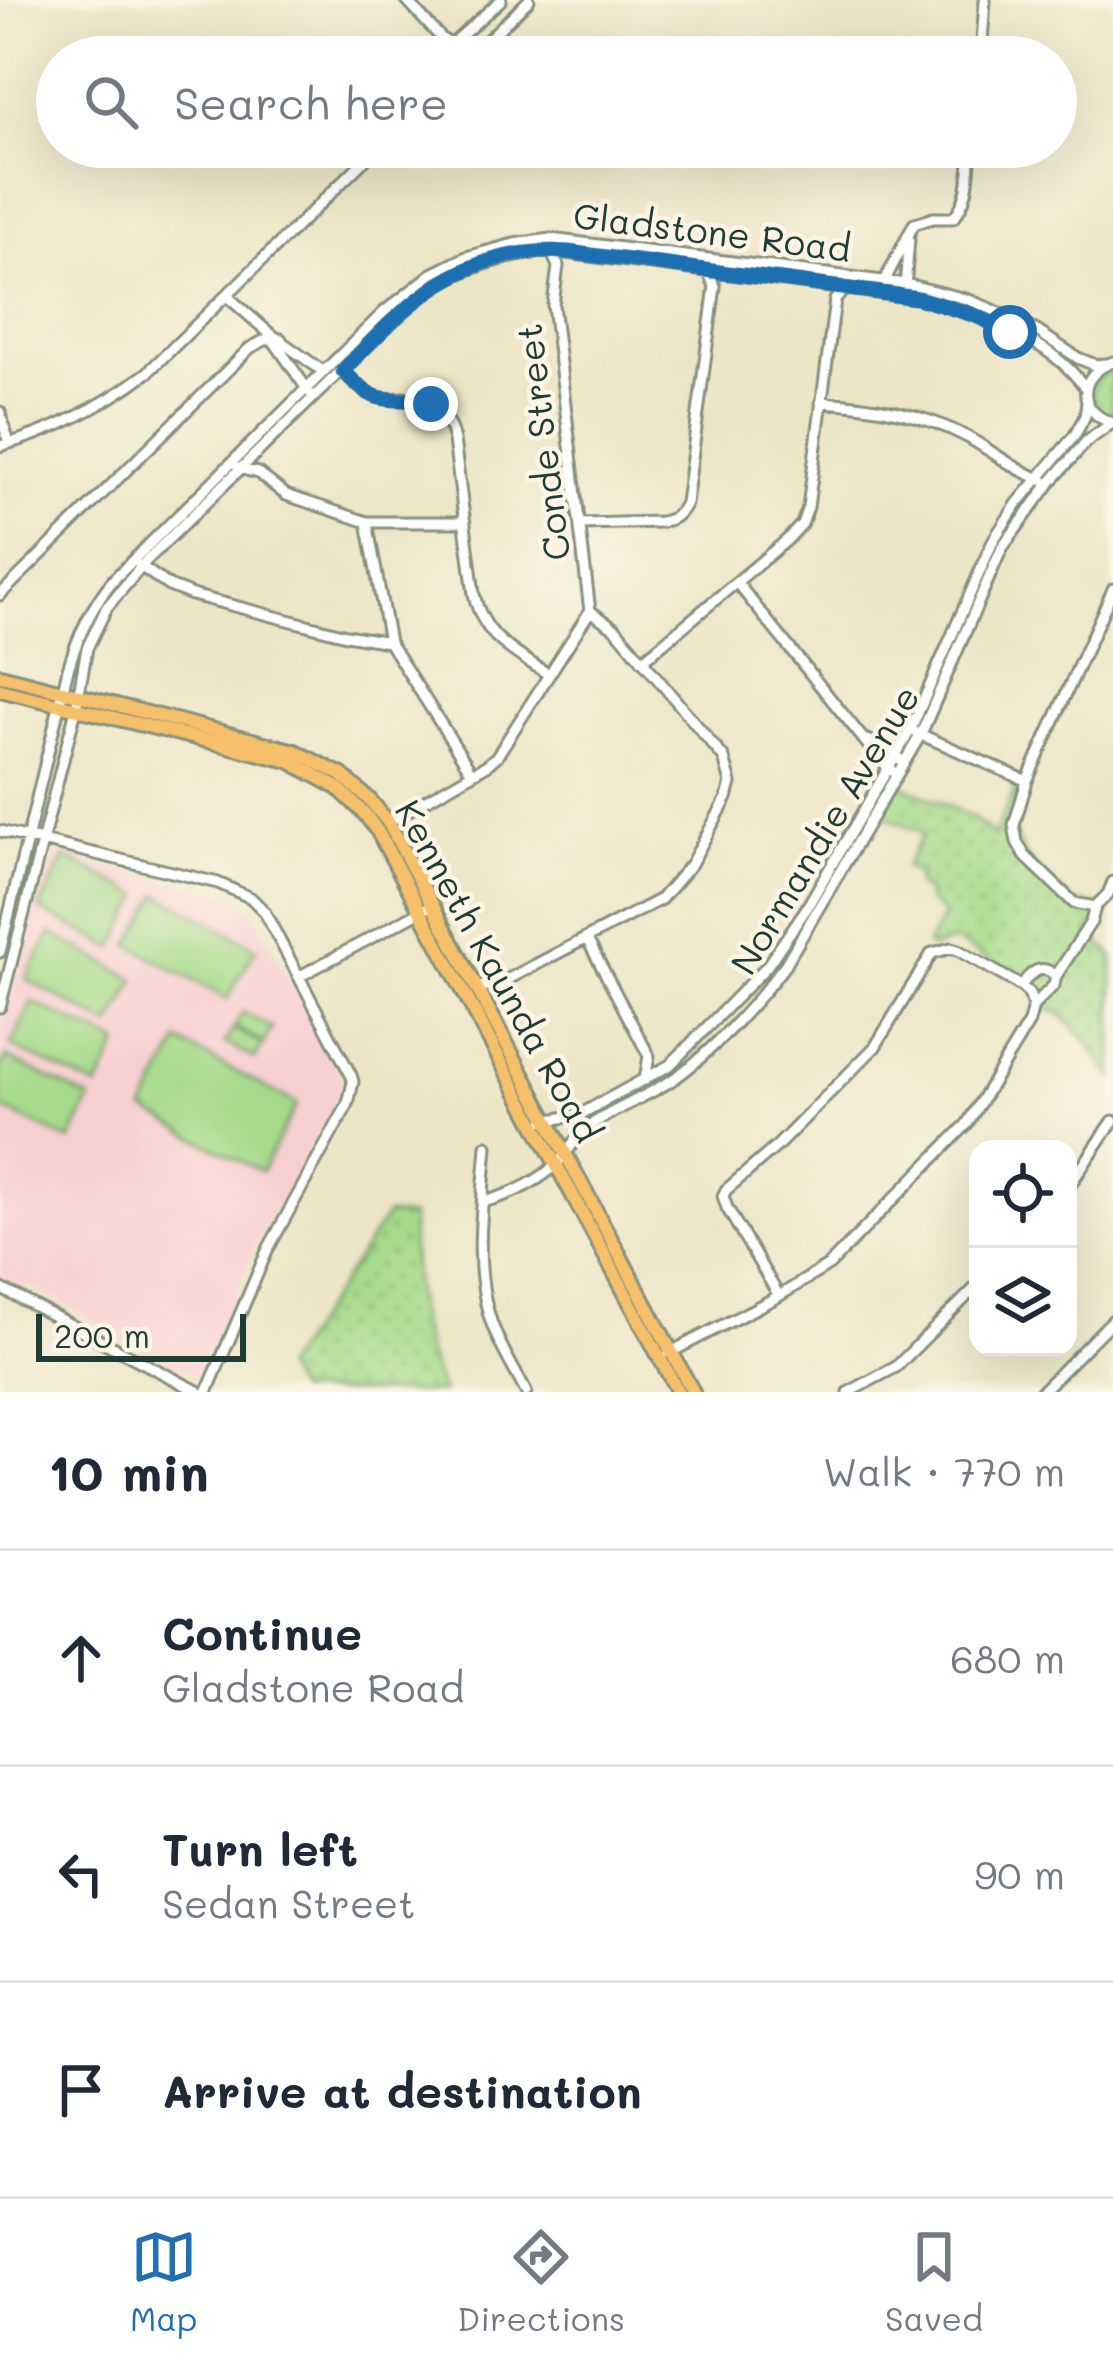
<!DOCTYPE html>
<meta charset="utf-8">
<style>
:root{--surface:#fff;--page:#f6f6f7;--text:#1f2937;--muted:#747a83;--line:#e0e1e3;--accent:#1f6fb2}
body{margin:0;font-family:Mali,sans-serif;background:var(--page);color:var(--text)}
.controls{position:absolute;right:36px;bottom:36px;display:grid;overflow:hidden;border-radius:24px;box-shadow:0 12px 48px #0002}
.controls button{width:108px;height:108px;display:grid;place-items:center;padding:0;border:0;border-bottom:3px solid var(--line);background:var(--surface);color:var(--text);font:60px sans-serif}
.scale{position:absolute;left:36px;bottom:30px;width:210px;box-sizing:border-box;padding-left:12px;border:6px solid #1f3d34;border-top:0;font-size:33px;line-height:42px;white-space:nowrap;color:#1f3d34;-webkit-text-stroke:9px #fcf5e5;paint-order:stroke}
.stop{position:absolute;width:36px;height:36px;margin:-27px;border:9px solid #1f6fb2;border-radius:50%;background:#fff}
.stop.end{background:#1f6fb2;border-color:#fff;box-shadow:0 3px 12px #0008}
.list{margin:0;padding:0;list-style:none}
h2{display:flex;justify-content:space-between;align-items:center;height:156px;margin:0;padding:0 48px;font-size:51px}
h2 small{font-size:39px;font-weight:400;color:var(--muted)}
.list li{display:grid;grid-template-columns:78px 1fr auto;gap:36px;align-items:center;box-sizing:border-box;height:216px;padding:0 48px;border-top:3px solid var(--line)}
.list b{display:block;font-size:45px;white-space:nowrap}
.list p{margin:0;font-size:39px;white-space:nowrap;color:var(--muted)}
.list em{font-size:39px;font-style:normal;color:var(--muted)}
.icon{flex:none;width:66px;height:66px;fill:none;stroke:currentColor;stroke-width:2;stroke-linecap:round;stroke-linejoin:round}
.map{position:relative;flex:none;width:1113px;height:1392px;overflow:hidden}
.search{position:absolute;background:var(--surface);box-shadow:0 12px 48px #0002;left:36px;right:36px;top:36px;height:132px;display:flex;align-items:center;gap:30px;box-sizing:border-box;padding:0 42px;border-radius:66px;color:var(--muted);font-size:45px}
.sheet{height:804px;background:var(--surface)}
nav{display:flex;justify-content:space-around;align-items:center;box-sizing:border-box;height:168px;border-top:3px solid var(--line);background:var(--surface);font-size:33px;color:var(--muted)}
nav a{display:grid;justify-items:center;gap:6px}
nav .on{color:var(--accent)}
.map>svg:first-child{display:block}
.built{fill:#f7cfd0}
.grass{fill:url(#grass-dots);stroke:#628c5f;stroke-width:3}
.garden{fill:#a5da8a;stroke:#628c5f;stroke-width:3}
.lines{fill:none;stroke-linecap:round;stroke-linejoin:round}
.minor-casing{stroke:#86917d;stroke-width:15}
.major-casing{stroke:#86917d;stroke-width:18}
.minor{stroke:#fff;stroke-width:9}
.major{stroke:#f6c06b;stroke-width:12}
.route{stroke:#1f6fb2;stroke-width:15}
.labels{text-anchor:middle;stroke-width:9;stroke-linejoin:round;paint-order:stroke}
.street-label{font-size:36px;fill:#1f3d34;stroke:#fcf5e5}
</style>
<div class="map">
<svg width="1113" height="1392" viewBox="0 0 1113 1392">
<defs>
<pattern id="grass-dots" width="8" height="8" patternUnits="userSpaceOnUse" patternTransform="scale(3)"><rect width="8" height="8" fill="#a5da8a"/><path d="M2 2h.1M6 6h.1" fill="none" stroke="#8ebc78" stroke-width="1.8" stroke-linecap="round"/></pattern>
</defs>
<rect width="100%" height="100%" fill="#fcf5e5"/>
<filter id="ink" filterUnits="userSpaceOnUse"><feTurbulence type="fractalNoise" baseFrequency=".00833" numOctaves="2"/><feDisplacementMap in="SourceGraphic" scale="24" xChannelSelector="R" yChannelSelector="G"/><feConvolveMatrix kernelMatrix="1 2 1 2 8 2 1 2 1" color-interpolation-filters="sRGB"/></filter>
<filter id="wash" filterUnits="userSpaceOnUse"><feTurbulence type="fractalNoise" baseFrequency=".004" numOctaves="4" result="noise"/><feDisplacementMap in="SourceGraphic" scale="48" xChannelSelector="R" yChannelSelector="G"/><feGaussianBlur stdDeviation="2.7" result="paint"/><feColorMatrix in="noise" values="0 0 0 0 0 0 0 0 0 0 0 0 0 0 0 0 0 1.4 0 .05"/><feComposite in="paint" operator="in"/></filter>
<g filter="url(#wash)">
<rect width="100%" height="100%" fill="#ece5c6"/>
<!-- built -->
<path class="built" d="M54 853 236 898 253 911 341 1075 340 1091 254 1251 203 1372 195 1376 100 1331 94 1328 92 1320 36 1289 26 1285 19 1288 0 1278V1039L45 857Z"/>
<!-- grass -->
<path class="grass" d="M1113 368V418L1096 408 1091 393 1097 377Z
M1010 777 1024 784C1020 792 1014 803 1013 812 1006 849 1050 879 1072 902L1102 906V912L1089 933 1113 956V1079L1088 1042 1060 1013 1040 1007 1033 984 955 941 932 948 927 945 944 915 927 900 928 893 916 884 919 876 905 867 923 834 880 813 896 782 974 818 994 836 1014 791Z
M387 1215 411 1217C412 1276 416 1339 443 1392H296L283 1368Z"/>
<!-- garden -->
<path class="garden" d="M65 857 141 896 114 948 39 909Z
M159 894 256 948 227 999 130 945Z
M51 933 136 980 111 1026 26 979Z
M32 1002 119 1044 98 1088 11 1046Z
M243 1012 272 1028 264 1043 235 1027Z
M233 1029 263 1045 255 1059 225 1043Z
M179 1042 297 1104 261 1172 144 1110Z
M6 1057 91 1099 70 1141 0 1107V1069Z"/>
</g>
<g filter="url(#ink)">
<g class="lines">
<defs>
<path id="minor" d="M406 0 442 39 451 45 501 0
M470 57 529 0
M981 57 985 0
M550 249 558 266 553 305 590 611
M884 282 914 224 933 218H953C970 200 969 171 971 147
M905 288 909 239
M227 296 268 332 324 372
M271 337 309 392
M1113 362C1077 374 1076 412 1113 423
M343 371C352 380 362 392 375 396 384 400 395 398 405 398 433 400 448 413 454 440L474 594C483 638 513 651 548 674
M821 402C872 405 923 413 969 438 995 453 1015 470 1043 480
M0 412 9 443
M0 446C55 431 101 407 147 373L378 147
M238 468 258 473 286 495 367 522H465
M367 522 389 642 472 773
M580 524 661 522C674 519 680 515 686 503L715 286 706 268
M139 565 169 586 192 595 346 635 389 642
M737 583 877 756 893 772
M1113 589 1027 781 1014 825 1017 842 1025 856 1074 903 1095 907 1108 894 1113 882
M0 595 250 348 265 340 281 339
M642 661 787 540 802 524 808 507 835 300 847 286
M915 732 1027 781
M868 740 900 759
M388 822 487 765 497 756 590 611
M0 831 218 883 251 898 264 911 351 1075 353 1082 348 1104 268 1249 207 1392
M587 939 649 1056 645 1080
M0 952 68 669C78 635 91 607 113 580L384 312 432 274 466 257 514 244 551 239 906 284 966 299 991 309 1037 331 1078 358 1095 365 1106 364
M300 976 432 905
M1021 986C1030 973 1041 962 1056 976
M475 987 497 985 661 899 691 864 727 798 731 783 724 758 616 629 590 611
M1033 1006 1054 985 1056 976 1091 922 1095 907
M0 1007 76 709 87 648 107 607 146 561 405 308C448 272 495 257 550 251L918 298C977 315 1049 336 1086 389
M544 1121 579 1115 670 1065 767 966 806 909 911 729 994 539 1017 504 1075 435 1085 416 1087 403
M487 1146C483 1202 473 1261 489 1315 497 1342 513 1367 526 1392
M1068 1188 1113 1121
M483 1202C511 1195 544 1180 563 1157 571 1148 576 1136 586 1128 613 1109 647 1097 675 1078 712 1052 758 1001 785 965L921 734 1002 548 1049 484 1086 442 1112 423
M0 1288 199 1392
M779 1296 727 1208 723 1196 726 1190 777 1146 875 1047 932 953 951 948 958 950 1021 986 1029 993 1033 1006
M669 1353 779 1296 829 1265 967 1124 1029 1022 1033 1006
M849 1392 896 1367 978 1285
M1041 1392 1113 1320"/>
<path id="major" d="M0 675 295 751 342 775 370 800 388 822 693 1392
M0 690 289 761 338 788 364 813 378 832 678 1392"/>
</defs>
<!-- minor casing -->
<use href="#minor" class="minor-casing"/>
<!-- major casing -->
<use href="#major" class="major-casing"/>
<!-- minor -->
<use href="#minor" class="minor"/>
<!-- major -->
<use href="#major" class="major"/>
</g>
</g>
<g class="lines" filter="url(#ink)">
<!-- route -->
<path class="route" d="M431 404C413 398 394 402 377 397 364 393 353 380 343 371 408 303 464 245 568 252L918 298 974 315 1010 332"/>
</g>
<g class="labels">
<!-- street labels -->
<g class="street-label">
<text transform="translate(712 232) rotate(7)" y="13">Gladstone Road</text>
<text transform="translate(543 442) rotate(-97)" y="13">Conde Street</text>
<text transform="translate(825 830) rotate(-59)" y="13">Normandie Avenue</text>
<text transform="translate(498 971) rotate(61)" y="13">Kenneth Kaunda Road</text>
</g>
</g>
</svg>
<div class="controls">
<button><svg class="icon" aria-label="locate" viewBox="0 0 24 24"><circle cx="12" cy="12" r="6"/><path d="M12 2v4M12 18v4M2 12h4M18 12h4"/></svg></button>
<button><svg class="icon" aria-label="layers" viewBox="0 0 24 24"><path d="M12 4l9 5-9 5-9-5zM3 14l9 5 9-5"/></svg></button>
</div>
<div class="scale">200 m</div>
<div class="stop" style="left:1010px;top:332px"></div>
<div class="stop end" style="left:431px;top:404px"></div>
<div class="search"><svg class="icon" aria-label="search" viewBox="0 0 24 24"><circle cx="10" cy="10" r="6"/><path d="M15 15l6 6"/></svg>Search here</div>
</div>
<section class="sheet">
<h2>10 min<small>Walk · 770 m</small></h2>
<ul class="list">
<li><svg class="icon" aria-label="ahead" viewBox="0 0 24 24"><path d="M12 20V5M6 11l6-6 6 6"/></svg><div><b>Continue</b><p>Gladstone Road</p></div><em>680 m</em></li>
<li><svg class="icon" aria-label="left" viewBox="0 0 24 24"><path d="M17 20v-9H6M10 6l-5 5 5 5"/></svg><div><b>Turn left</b><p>Sedan Street</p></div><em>90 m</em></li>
<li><svg class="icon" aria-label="arrive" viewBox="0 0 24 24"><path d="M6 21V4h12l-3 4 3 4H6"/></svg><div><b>Arrive at destination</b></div></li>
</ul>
</section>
<nav>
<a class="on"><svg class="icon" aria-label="map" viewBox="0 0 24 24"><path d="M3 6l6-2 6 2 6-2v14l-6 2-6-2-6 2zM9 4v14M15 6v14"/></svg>Map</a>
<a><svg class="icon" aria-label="directions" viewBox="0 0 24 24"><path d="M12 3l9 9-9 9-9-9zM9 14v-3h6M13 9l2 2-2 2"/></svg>Directions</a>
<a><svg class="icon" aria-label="saved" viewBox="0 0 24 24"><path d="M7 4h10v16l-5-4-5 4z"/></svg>Saved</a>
</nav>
